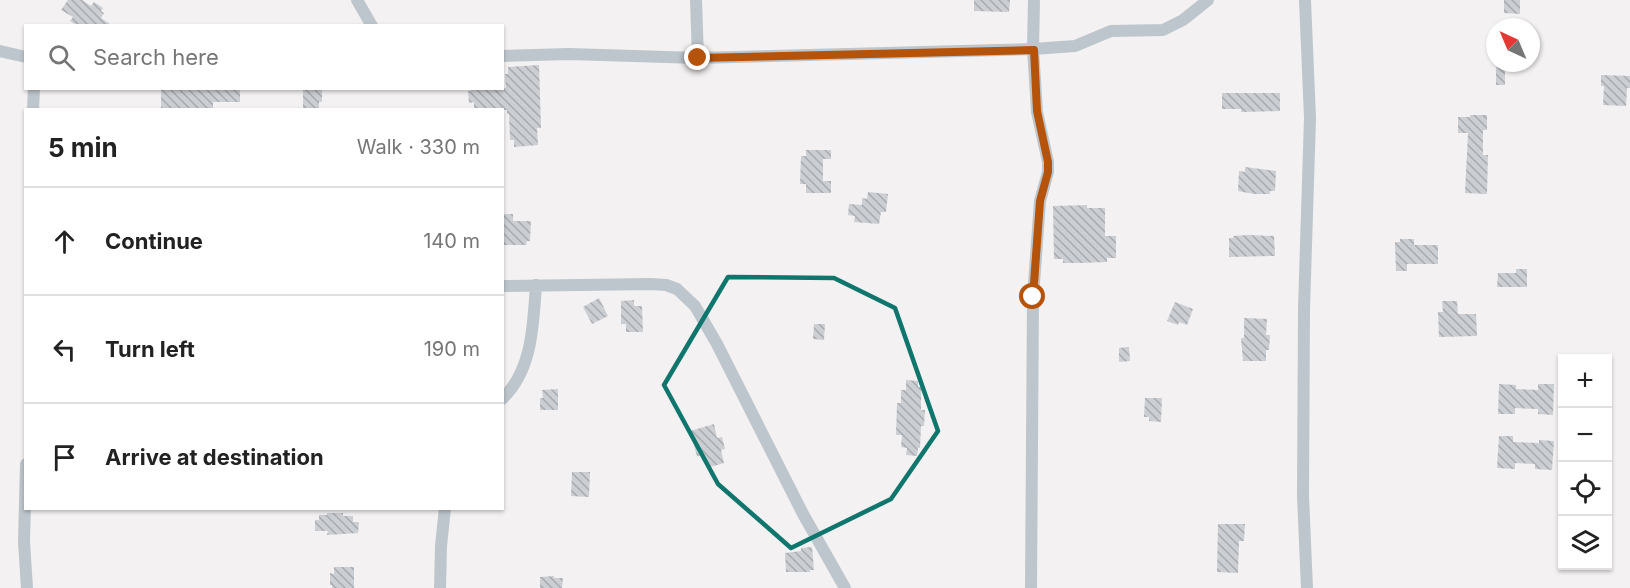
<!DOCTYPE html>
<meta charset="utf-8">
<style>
:root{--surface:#fff;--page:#f2f2f2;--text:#222;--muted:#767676;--line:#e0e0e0}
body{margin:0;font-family:Inter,sans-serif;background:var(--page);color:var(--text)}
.controls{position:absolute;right:18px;bottom:18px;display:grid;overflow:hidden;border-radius:0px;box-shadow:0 2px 4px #0004}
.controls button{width:54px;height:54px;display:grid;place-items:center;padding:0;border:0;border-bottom:2px solid var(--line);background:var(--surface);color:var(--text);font:30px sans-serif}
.compass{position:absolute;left:1486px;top:18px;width:54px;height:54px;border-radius:50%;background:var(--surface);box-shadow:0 2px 4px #0004;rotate:316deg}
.stop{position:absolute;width:18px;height:18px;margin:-14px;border:4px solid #b45309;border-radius:50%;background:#fff}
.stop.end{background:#b45309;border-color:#fff;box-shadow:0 2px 6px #0008}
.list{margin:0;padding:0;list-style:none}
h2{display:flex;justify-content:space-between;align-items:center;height:78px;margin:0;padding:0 24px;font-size:26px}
h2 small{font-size:20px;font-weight:400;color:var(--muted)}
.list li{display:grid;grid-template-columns:39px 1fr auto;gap:18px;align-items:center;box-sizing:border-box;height:108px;padding:0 24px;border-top:2px solid var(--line)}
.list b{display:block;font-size:22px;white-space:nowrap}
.list em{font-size:20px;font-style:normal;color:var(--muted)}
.icon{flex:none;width:33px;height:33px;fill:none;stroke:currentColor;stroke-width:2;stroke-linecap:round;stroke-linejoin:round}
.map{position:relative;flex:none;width:1630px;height:588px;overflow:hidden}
.search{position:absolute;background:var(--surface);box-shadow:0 2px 4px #0004;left:24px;top:24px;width:480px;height:66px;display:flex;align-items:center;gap:15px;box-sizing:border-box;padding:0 21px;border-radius:0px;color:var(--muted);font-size:22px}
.panel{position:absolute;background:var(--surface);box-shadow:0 2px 4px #0004;left:24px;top:108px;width:480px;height:402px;border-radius:0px}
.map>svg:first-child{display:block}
.building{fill:url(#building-back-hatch)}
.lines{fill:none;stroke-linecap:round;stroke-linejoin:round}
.minor{stroke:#bdc6cc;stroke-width:12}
.route{stroke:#b45309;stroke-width:8}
.marked{fill:none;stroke:#0f766e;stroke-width:4.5;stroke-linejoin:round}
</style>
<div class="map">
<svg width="1630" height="588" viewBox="0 0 1630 588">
<defs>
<pattern id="building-back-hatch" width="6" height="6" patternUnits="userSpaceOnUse" patternTransform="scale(1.5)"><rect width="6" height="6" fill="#cbced3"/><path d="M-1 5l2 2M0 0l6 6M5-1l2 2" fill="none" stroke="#a7aaae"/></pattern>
</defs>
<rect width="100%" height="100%" fill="#f3f1f1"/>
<!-- building -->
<path class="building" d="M68 0H82L91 6 94 2 103 8 101 11 104 13 101 18 113 26H78L70 21 73 17 61 10Z
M974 0H1010L1009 12 974 11Z
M1504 0H1520V14L1504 13Z
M539 65 541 128H537L538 145 514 147V140H510L509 114H507V110H474V102L469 103 468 91H471V88H506L505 74H508V67Z
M1496 67H1505V85H1496Z
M1601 75 1630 76V88H1627L1626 106 1603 105 1604 86H1601Z
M161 88H240V102H213V110H161Z
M303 88 322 89V102H319V110H303Z
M1222 93H1280V111L1241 112V109H1222Z
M1470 115H1487V130H1483V155H1488L1487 194 1465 193 1468 133H1458V117H1470Z
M806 150H831V159H823V181H831V193H806V184H800L801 156H806Z
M1245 167 1276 171 1275 191H1270V194H1254L1238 191 1239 171 1245 172Z
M868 192 888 194 886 212H881L879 224 854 222 855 216 848 215 849 204 862 205V198L867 199Z
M1087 205V208H1105V236H1116V258H1107V262L1079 263H1063V259H1054L1053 206Z
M502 214H513V221H531L530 241H527L526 245H502Z
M1248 235 1274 236 1275 256 1229 257V238H1233V236Z
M1400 239H1414V245H1438V264H1407V271H1396L1395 242H1400Z
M1516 269H1527V287H1497L1498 273H1516Z
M599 298 608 316 592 324 583 307Z
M634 300V306H642L643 332H626V324H621V301Z
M1442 301H1457L1458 314H1476L1477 336 1439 337 1438 312H1443Z
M1175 302 1193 309 1187 325 1179 322 1178 325 1167 321Z
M1244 318 1267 319 1266 335H1270L1269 350H1266V361H1243L1241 338H1244Z
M814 324H825L824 340 813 339Z
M1129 347 1130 361 1119 362V348Z
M906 380 918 381V387H921V410H925L924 426H921L920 448H918L917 456 906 455 907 448 901 447 902 435H896L897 403H901V390H906Z
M1499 384 1516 385V389L1538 390V384H1554L1553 415 1538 414V409L1515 408V414H1498Z
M558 389V410H540V398H543L542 390Z
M1145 398H1162L1161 422 1149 421V417H1144Z
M714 424 717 438 722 437 725 449 721 450 724 463 707 468 703 455 697 456 690 431Z
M1499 436H1513V442L1539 443V440L1554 441 1552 470 1535 469V464L1515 463V469L1497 468Z
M572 472H590L589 497 571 496Z
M327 513H343V516H353V522H359L358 533 327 535 328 531H315V520H319V515H327Z
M1218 524H1245L1244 541H1239L1238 573 1217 572Z
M812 547 814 570H810V572H786L785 553 801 551V548Z
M334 567H354V588H332V585H330V573L334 574Z
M554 576V578H563L562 588H540V577Z"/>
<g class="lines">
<!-- minor -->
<path class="minor" d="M357 0 372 26
M696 0 698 58
M1305 0 1310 118 1304 309 1303 496 1307 588
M0 51 26 57
M502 56 569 54 698 58 1033 49 1075 46 1111 31 1163 30 1183 20 1208 0
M33 110 34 88
M502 286 651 284 666 285 677 289 695 306 717 344 803 514 845 588
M502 399C533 370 533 324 536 285
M26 464 24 542 27 588
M440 588 441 546 445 508
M1031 588 1033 297 1040 201 1048 172V162L1037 112 1033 49 1034 0"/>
</g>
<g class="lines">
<!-- route -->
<path class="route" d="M698 58 1034 50 1037 111 1048 162V172L1040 201 1033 297"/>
</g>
<!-- marked area -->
<path class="marked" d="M728 277 834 278 895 308 938 431 891 499 791 548 718 484 664 385Z"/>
</svg>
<div class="controls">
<button>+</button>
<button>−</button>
<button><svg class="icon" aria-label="locate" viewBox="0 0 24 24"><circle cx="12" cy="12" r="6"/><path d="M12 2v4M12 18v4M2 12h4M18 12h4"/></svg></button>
<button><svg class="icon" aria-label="layers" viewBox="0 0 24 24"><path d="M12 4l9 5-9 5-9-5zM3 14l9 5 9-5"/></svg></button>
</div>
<svg class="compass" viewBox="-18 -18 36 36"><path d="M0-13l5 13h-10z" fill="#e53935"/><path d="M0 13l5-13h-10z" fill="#767676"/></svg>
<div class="stop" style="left:1033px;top:297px"></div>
<div class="stop end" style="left:698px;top:58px"></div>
<div class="search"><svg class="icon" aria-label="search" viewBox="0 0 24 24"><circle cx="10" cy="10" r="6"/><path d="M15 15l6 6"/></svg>Search here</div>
<section class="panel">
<h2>5 min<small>Walk · 330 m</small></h2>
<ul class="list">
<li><svg class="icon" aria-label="ahead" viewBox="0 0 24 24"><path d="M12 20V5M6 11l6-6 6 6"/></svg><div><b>Continue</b></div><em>140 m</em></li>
<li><svg class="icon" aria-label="left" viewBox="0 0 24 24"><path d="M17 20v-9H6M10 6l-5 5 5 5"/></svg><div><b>Turn left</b></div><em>190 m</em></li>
<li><svg class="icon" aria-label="arrive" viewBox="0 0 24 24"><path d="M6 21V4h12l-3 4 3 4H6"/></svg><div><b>Arrive at destination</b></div></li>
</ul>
</section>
</div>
